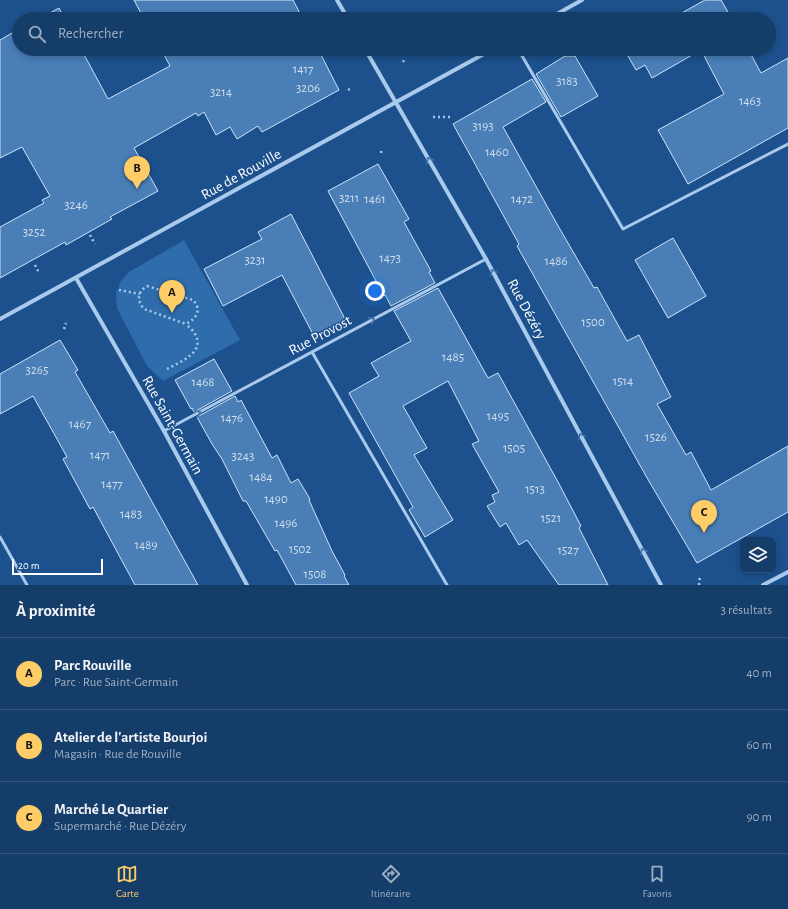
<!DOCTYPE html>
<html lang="fr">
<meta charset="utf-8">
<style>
:root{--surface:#153d6a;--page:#224872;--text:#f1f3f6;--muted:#9daec1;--line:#34567e;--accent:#fecd67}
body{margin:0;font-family:"Alegreya Sans",sans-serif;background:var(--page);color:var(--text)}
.controls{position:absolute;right:12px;bottom:12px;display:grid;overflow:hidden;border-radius:8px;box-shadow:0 2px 6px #0003}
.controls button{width:36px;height:36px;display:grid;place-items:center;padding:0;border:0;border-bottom:1px solid var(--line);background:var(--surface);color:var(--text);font:20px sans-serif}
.scale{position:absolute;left:12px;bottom:10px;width:91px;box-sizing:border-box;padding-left:4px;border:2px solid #fff;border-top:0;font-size:11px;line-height:14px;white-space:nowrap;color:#fff;-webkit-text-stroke:3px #1c518d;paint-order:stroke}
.you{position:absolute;left:375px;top:291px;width:14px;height:14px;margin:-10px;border:3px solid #fff;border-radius:50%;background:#1a73e8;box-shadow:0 0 0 6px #1a73e833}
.badge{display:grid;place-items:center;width:26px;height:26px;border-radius:50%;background:var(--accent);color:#111;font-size:13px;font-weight:700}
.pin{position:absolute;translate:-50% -33px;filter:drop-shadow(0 1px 2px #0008)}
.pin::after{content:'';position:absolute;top:21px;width:14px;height:12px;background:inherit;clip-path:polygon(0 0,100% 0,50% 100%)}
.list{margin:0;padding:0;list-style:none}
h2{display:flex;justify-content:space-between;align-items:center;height:52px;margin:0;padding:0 16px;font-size:17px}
h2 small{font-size:13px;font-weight:400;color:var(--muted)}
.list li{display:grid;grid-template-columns:26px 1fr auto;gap:12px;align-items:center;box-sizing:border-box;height:72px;padding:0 16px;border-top:1px solid var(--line)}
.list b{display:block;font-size:15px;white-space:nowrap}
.list p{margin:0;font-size:13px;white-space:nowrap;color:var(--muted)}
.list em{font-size:13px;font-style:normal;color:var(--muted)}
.icon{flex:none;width:22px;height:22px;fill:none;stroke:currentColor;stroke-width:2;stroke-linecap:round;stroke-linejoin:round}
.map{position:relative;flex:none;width:788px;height:585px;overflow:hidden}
.search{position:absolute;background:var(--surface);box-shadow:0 2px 6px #0003;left:12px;right:12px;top:12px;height:44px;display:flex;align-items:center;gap:10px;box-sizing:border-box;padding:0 14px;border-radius:22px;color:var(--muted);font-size:15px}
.sheet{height:268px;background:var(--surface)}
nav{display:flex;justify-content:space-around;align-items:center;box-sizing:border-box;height:56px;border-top:1px solid var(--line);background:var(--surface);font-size:11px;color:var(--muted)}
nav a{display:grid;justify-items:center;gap:2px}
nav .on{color:var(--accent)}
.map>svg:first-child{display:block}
.green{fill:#2f6cab}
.building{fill:#497eb7;stroke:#cfe4fa}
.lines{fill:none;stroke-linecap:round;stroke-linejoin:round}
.path{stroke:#a9caed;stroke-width:2.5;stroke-dasharray:2 3;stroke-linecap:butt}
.lane{stroke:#a9caed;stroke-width:3}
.street{stroke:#a9caed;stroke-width:4}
.oneway{stroke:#4675aa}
.labels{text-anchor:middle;stroke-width:3;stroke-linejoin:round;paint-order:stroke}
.number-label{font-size:13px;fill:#d2dfed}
.street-label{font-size:15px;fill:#fff;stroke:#1c518d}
</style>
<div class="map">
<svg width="788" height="585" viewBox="0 0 788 585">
<rect width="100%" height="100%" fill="#1c518d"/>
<!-- green -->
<path class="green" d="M184 240 240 340 163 381 147 366 117 308 116 293 121 281 129 272Z"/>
<!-- building -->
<path class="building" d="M134 0H293L303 19H144Z
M705 0H721L732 19H671Z
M59 8 65 19H39Z
M19 29V49H81L108 99 170 66 161 49H318L339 90 262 132 258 126 237 139 230 127 216 135 204 112 198 116 196 113 134 148 158 191 110 217 112 219 66 245 65 242 0 278V227L44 203 42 200 50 196 22 147 0 158V40Z
M624 49H748L761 73 788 58V128L688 184 658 130 724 94 701 50 652 78 645 65 636 70Z
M565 56H575L598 96 561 117 536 74Z
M532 79 546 102 503 127 557 224 594 288 597 287 627 341 639 335 671 397 657 404 686 455 691 452 711 490 788 446V512L697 563 646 476 517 246 519 244 453 124Z
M378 164 409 219 404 222 431 271 429 272 435 283 391 306 385 295 384 296 328 191Z
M291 214 346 321 315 338 282 275 223 306 204 269 262 239 258 232Z
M673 238 706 296 668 318 635 260Z
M438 288 488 378 498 373 558 482 581 526 579 528 608 585H559L527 540 519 545 506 523 500 527 487 506 495 502 492 495 499 492 472 444 479 441 448 381 403 406 427 448 414 455 453 520 425 537 409 510 413 507 349 393 379 376 371 363 411 341 394 311Z
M60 340 78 370 75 372 110 433 113 431 198 585H135L93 507 90 509 63 459 67 457 33 396 0 414V374Z
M214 359 232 391 194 412 192 408 191 409 175 380Z
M235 396 238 402 241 400 272 458 277 455 291 483 298 479 310 499 309 500 332 551 345 575 344 576 349 585H296L277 550 275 551 246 501H243L222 459 212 444 197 417Z"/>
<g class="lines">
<!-- path -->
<path class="path" d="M403 62 405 58
M348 89 352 91
M433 117H450
M381 153 382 148
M90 235 95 244
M35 265 39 273
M147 286 193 300C202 310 197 318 186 324L144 309C137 301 137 292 147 286Z
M119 290 140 294
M64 329 66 323
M167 369C180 362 206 352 195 334 193 330 189 327 186 324
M699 585 700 576"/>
<!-- lane -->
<path class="lane" d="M518 49 623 229 788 144
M312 352 447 585
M164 431 486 259
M0 537 27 585"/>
<!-- street -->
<path class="street" d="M337 0 348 19
M548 19 582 0
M365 49 486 259 661 585
M76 278 164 431 247 585
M0 319 493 49
M763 585 788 572"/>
</g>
<!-- one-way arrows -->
<defs><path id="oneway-chevron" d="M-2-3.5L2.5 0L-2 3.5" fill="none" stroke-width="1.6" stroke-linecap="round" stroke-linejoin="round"/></defs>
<g class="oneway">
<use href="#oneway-chevron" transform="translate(429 160) rotate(-120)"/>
<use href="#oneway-chevron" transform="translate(493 272) rotate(-118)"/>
<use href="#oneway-chevron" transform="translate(372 320) rotate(-28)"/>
<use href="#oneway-chevron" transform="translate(198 413) rotate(-28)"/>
<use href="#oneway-chevron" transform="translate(581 436) rotate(-118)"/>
<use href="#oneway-chevron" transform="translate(643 551) rotate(-118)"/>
</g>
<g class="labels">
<!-- number labels -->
<g class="number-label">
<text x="303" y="73">1417</text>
<text x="567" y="85">3183</text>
<text x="308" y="92">3206</text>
<text x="221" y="96">3214</text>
<text x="750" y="105">1463</text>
<text x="483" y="130">3193</text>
<text x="497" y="156">1460</text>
<text x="349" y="202">3211</text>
<text x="375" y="203">1461</text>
<text x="522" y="203">1472</text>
<text x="76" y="209">3246</text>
<text x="34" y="236">3252</text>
<text x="390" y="262">1473</text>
<text x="255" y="264">3231</text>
<text x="556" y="265">1486</text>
<text x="593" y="326">1500</text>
<text x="453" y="361">1485</text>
<text x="37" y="374">3265</text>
<text x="623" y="385">1514</text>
<text x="203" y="386">1468</text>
<text x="498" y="420">1495</text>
<text x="232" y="422">1476</text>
<text x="80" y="428">1467</text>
<text x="656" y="441">1526</text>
<text x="514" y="452">1505</text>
<text x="100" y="459">1471</text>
<text x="243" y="460">3243</text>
<text x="261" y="481">1484</text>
<text x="112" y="488">1477</text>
<text x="535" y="493">1513</text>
<text x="276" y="503">1490</text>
<text x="131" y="518">1483</text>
<text x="551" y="522">1521</text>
<text x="286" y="527">1496</text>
<text x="146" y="549">1489</text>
<text x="300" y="553">1502</text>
<text x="568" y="554">1527</text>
<text x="315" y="578">1508</text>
</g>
<!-- street labels -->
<g class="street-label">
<text transform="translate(241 174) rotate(-29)" y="5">Rue de Rouville</text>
<text transform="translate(527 309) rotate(62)" y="5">Rue Dézéry</text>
<text transform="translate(320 335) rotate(-28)" y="5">Rue Provost</text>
<text transform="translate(173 425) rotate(61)" y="5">Rue Saint-Germain</text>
</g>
</g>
</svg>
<div class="controls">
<button><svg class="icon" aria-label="layers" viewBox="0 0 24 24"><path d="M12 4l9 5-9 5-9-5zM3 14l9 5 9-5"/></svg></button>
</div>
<div class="scale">20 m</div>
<div class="you"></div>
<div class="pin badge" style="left:172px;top:313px">A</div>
<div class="pin badge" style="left:137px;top:189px">B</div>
<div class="pin badge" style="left:704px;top:533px">C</div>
<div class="search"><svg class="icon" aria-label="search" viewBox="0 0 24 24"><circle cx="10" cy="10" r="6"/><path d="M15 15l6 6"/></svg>Rechercher</div>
</div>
<section class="sheet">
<h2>À proximité<small>3 résultats</small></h2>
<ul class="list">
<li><span class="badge">A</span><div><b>Parc Rouville</b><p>Parc · Rue Saint-Germain</p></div><em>40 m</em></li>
<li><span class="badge">B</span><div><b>Atelier de l'artiste Bourjoi</b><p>Magasin · Rue de Rouville</p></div><em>60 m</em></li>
<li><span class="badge">C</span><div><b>Marché Le Quartier</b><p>Supermarché · Rue Dézéry</p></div><em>90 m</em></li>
</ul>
</section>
<nav>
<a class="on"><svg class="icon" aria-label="map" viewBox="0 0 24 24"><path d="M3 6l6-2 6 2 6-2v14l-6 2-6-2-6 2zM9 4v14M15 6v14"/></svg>Carte</a>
<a><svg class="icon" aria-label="directions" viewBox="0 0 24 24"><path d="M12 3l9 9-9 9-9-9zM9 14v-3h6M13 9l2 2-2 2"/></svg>Itinéraire</a>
<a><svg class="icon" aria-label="saved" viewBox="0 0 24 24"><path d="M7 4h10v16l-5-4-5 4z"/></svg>Favoris</a>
</nav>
